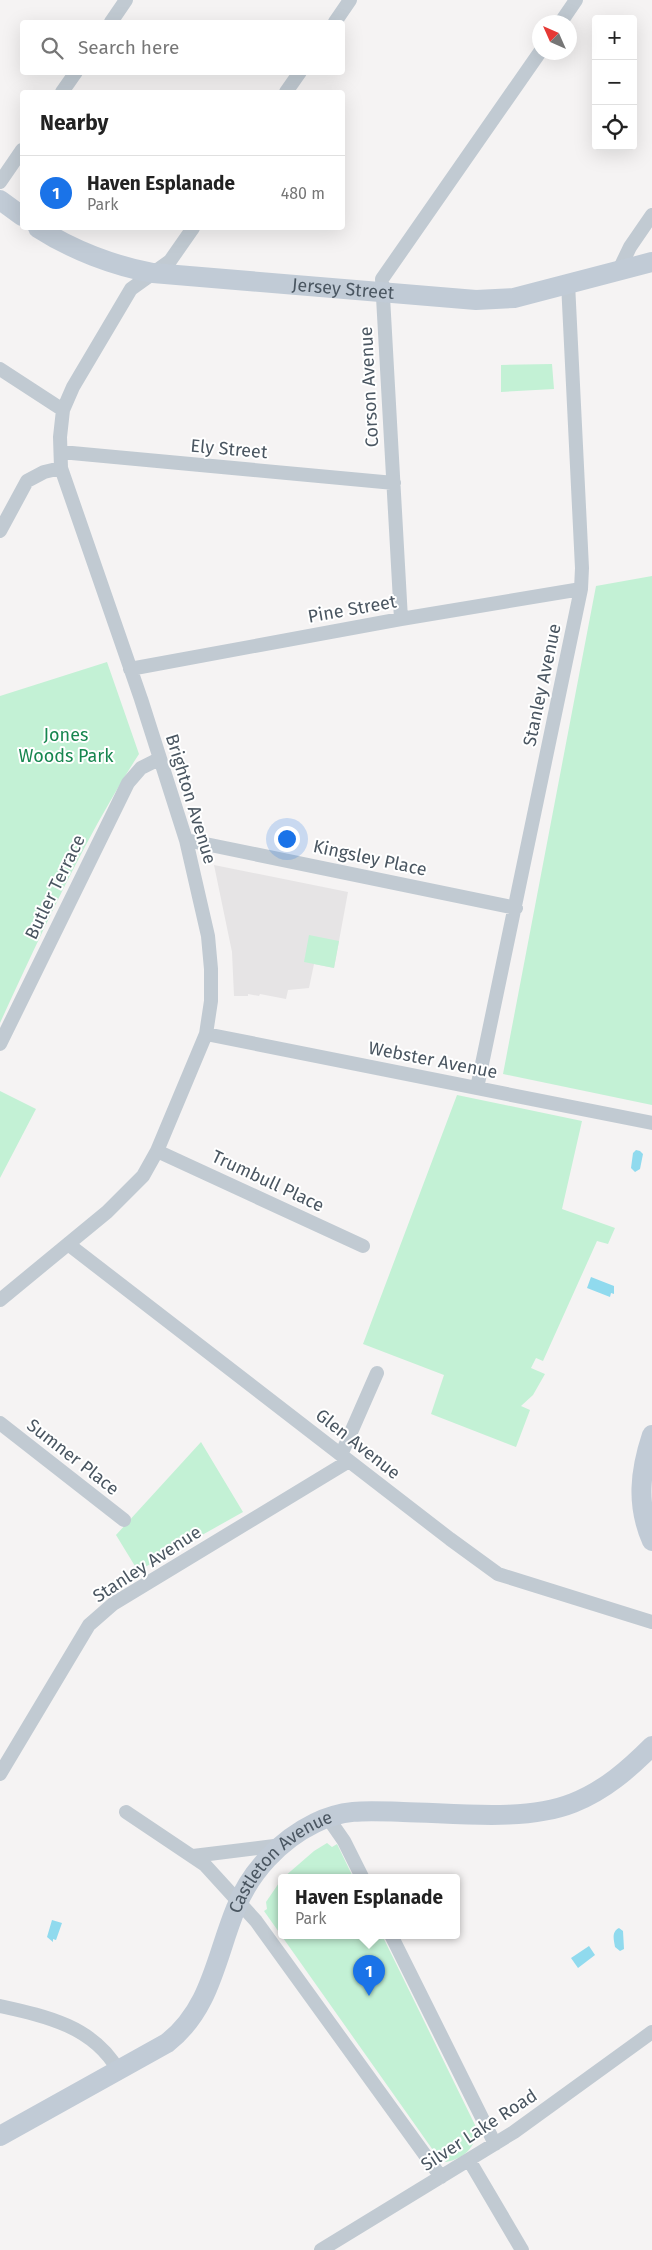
<!DOCTYPE html>
<meta charset="utf-8">
<style>
:root{--surface:#fff;--page:#f6f6f6;--text:#222;--muted:#767676;--line:#e0e0e0;--accent:#1a73e8}
body{margin:0;font-family:"Fira Sans",sans-serif;background:var(--page);color:var(--text)}
.controls{position:absolute;right:15px;top:15px;display:grid;overflow:hidden;border-radius:5px;box-shadow:0 5px 20px #0002}
.controls button{width:45px;height:45px;display:grid;place-items:center;padding:0;border:0;border-bottom:1px solid var(--line);background:var(--surface);color:var(--text);font:25px sans-serif}
.compass{position:absolute;left:532px;top:15px;width:45px;height:45px;border-radius:50%;background:var(--surface);box-shadow:0 5px 20px #0002;rotate:315deg}
.you{position:absolute;left:286px;top:838px;width:18px;height:18px;margin:-12px;border:4px solid #fff;border-radius:50%;background:#1a73e8;box-shadow:0 0 0 8px #1a73e833}
.badge{display:grid;place-items:center;width:32px;height:32px;border-radius:50%;background:var(--accent);color:#fff;font-size:16px;font-weight:700}
.pin{position:absolute;translate:-50% -41px;filter:drop-shadow(0 1px 2px #0008)}
.pin::after{content:'';position:absolute;top:26px;width:18px;height:15px;background:inherit;clip-path:polygon(0 0,100% 0,50% 100%)}
.popup{position:absolute;left:278px;top:1874px;width:182px;height:65px;box-sizing:border-box;display:grid;place-content:center;border-radius:5px;background:var(--surface);filter:drop-shadow(0 1px 4px #0005);font-size:16px;white-space:nowrap;color:var(--muted)}
.popup b{font-size:19px;color:var(--text)}
.popup::after{content:'';position:absolute;left:50%;top:100%;margin-left:-10px;border:10px solid transparent;border-top-color:var(--surface)}
.list{margin:0;padding:0;list-style:none}
h2{display:flex;justify-content:space-between;align-items:center;height:65px;margin:0;padding:0 20px;font-size:21px}
h2 small{font-size:16px;font-weight:400;color:var(--muted)}
.list li{display:grid;grid-template-columns:32px 1fr auto;gap:15px;align-items:center;box-sizing:border-box;height:75px;padding:0 20px;border-top:1px solid var(--line)}
.list b{display:block;font-size:19px;white-space:nowrap}
.list p{margin:0;font-size:16px;white-space:nowrap;color:var(--muted)}
.list em{font-size:16px;font-style:normal;color:var(--muted)}
.icon{flex:none;width:28px;height:28px;fill:none;stroke:currentColor;stroke-width:2;stroke-linecap:round;stroke-linejoin:round}
.map{position:relative;flex:none;width:652px;height:2250px;overflow:hidden}
.search{position:absolute;background:var(--surface);box-shadow:0 5px 20px #0002;left:20px;top:20px;width:325px;height:55px;display:flex;align-items:center;gap:12px;box-sizing:border-box;padding:0 18px;border-radius:5px;color:var(--muted);font-size:19px}
.panel{position:absolute;background:var(--surface);box-shadow:0 5px 20px #0002;left:20px;top:90px;width:325px;height:140px;border-radius:5px}
.map>svg:first-child{display:block}
.education{fill:#e6e4e5}
.green{fill:#c3f1d5}
.water{fill:#90daee}
.lines{fill:none;stroke-linecap:round;stroke-linejoin:round}
.street{stroke:#c1cad2;stroke-width:14}
.secondary{stroke:#c1cbd6;stroke-width:20}
.labels{text-anchor:middle;stroke-width:4;stroke-linejoin:round;paint-order:stroke}
.street-label{font-size:18px;fill:#4a5661;stroke:#fff}
.park-label{font-size:18px;fill:#17864f;stroke:#fff}
</style>
<div class="map">
<svg width="652" height="2250" viewBox="0 0 652 2250">
<rect width="100%" height="100%" fill="#f5f3f3"/>
<!-- education -->
<path class="education" d="M214 865 348 892 334 968 314 964 309 988 288 990 286 999 260 994 259 996 248 994V996H234L232 952Z"/>
<!-- green -->
<path class="green" d="M552 364 554 389 501 392V365Z
M652 576V1105L503 1074 596 586Z
M107 662 139 754C84 839 42 932 0 1023V696Z
M309 935 339 941 334 968 304 962Z
M0 1091 36 1109 0 1178Z
M457 1095 582 1121 562 1209 615 1228 608 1244 597 1241 543 1361 536 1358 531 1368 545 1374 533 1395 521 1406 530 1410 516 1447 431 1414 444 1375 363 1344Z
M201 1442 243 1512 138 1571 116 1535Z
M327 1843 332 1847 337 1844 353 1877H284L314 1851Z
M281 1880 282 1935H382L476 2127C478 2145 465 2159 446 2162L435 2153 264 1911 267 1909 266 1902Z"/>
<!-- water -->
<path class="water" d="M636 1150 640 1151 643 1154 640 1169 635 1172 631 1168 633 1153Z
M591 1277 614 1286V1294L611 1293 610 1297 587 1288Z
M52 1920 62 1923 56 1940 53 1939V1942L47 1937Z
M619 1928 623 1931 624 1949 620 1951 615 1947C614 1940 611 1932 619 1928Z
M589 1946 595 1955 578 1968 571 1958Z"/>
<g class="lines">
<!-- street -->
<path class="street" d="M111 22 126 0
M335 22 350 0
M561 22 576 0
M62 92 76 72
M286 92 300 72
M0 182 22 150
M619 270 630 247 652 215
M0 369 63 410
M61 452 394 483
M0 531 27 481 44 472 61 468
M401 619 382 279 540 52
M130 669 401 619 581 589
M186 840 516 908
M206 1034 652 1123
M0 1044 128 783 141 768 159 759
M477 1088 581 589 582 568 568 283
M157 1151 363 1246
M68 1244 450 1539 498 1574 652 1622
M0 1300 107 1212 143 1176 157 1151 206 1034 211 1001V969L208 936 186 840 141 699 61 468 60 437 63 410 73 387 131 289 170 261 193 228
M0 1423 124 1520
M341 1455 377 1373
M0 1774 89 1625 113 1604 349 1461
M126 1812 205 1865 256 1921 441 2177
M328 1818 344 1841 362 1877
M193 1856 282 1845
M391 1935 495 2144
M0 2006C45 2016 93 2026 118 2070
M469 2160 522 2250
M321 2250 514 2132 652 2032"/>
<!-- secondary -->
<g class="secondary">
<path d="M0 200 22 216"/>
<path id="s1" d="M38 228C72 250 114 266 153 273L476 300 514 298 652 262"/>
<path d="M652 1435C640 1471 636 1505 652 1541"/>
<path id="s2" d="M0 2136 167 2043C211 2009 216 1956 236 1908 250 1872 280 1840 315 1823 345 1808 370 1811 403 1812 455 1813 525 1822 573 1803 604 1791 629 1769 652 1746"/>
</g>
</g>
<g class="labels">
<!-- street labels -->
<g class="street-label">
<text dy="6" stroke="none"><textPath href="#s1" startOffset="315">Jersey Street</textPath></text>
<text transform="translate(369 387) rotate(-93)" y="6">Corson Avenue</text>
<text transform="translate(229 449) rotate(5)" y="6">Ely Street</text>
<text transform="translate(352 609) rotate(-10)" y="6">Pine Street</text>
<text transform="translate(542 685) rotate(-78)" y="6">Stanley Avenue</text>
<text transform="translate(191 799) rotate(73)" y="6">Brighton Avenue</text>
<text transform="translate(370 858) rotate(12)" y="6">Kingsley Place</text>
<text transform="translate(55 887) rotate(-64)" y="6">Butler Terrace</text>
<text transform="translate(433 1060) rotate(11)" y="6">Webster Avenue</text>
<text transform="translate(268 1181) rotate(25)" y="6">Trumbull Place</text>
<text transform="translate(358 1444) rotate(38)" y="6">Glen Avenue</text>
<text transform="translate(73 1457) rotate(38)" y="6">Sumner Place</text>
<text transform="translate(147 1564) rotate(-33)" y="6">Stanley Avenue</text>
<text dy="6" stroke="none"><textPath href="#s2" startOffset="411">Castleton Avenue</textPath></text>
<text transform="translate(479 2130) rotate(-33)" y="6">Silver Lake Road</text>
</g>
<!-- park labels -->
<g class="park-label">
<text x="66" y="741">Jones<tspan x="66" dy="21">Woods Park</tspan></text>
</g>
</g>
</svg>
<div class="controls">
<button>+</button>
<button>−</button>
<button><svg class="icon" aria-label="locate" viewBox="0 0 24 24"><circle cx="12" cy="12" r="6"/><path d="M12 2v4M12 18v4M2 12h4M18 12h4"/></svg></button>
</div>
<svg class="compass" viewBox="-18 -18 36 36"><path d="M0-13l5 13h-10z" fill="#e53935"/><path d="M0 13l5-13h-10z" fill="#767676"/></svg>
<div class="you"></div>
<div class="pin badge" style="left:369px;top:1996px">1</div>
<div class="popup"><b>Haven Esplanade</b>Park</div>
<div class="search"><svg class="icon" aria-label="search" viewBox="0 0 24 24"><circle cx="10" cy="10" r="6"/><path d="M15 15l6 6"/></svg>Search here</div>
<section class="panel">
<h2>Nearby<small></small></h2>
<ul class="list">
<li><span class="badge">1</span><div><b>Haven Esplanade</b><p>Park</p></div><em>480 m</em></li>
</ul>
</section>
</div>
